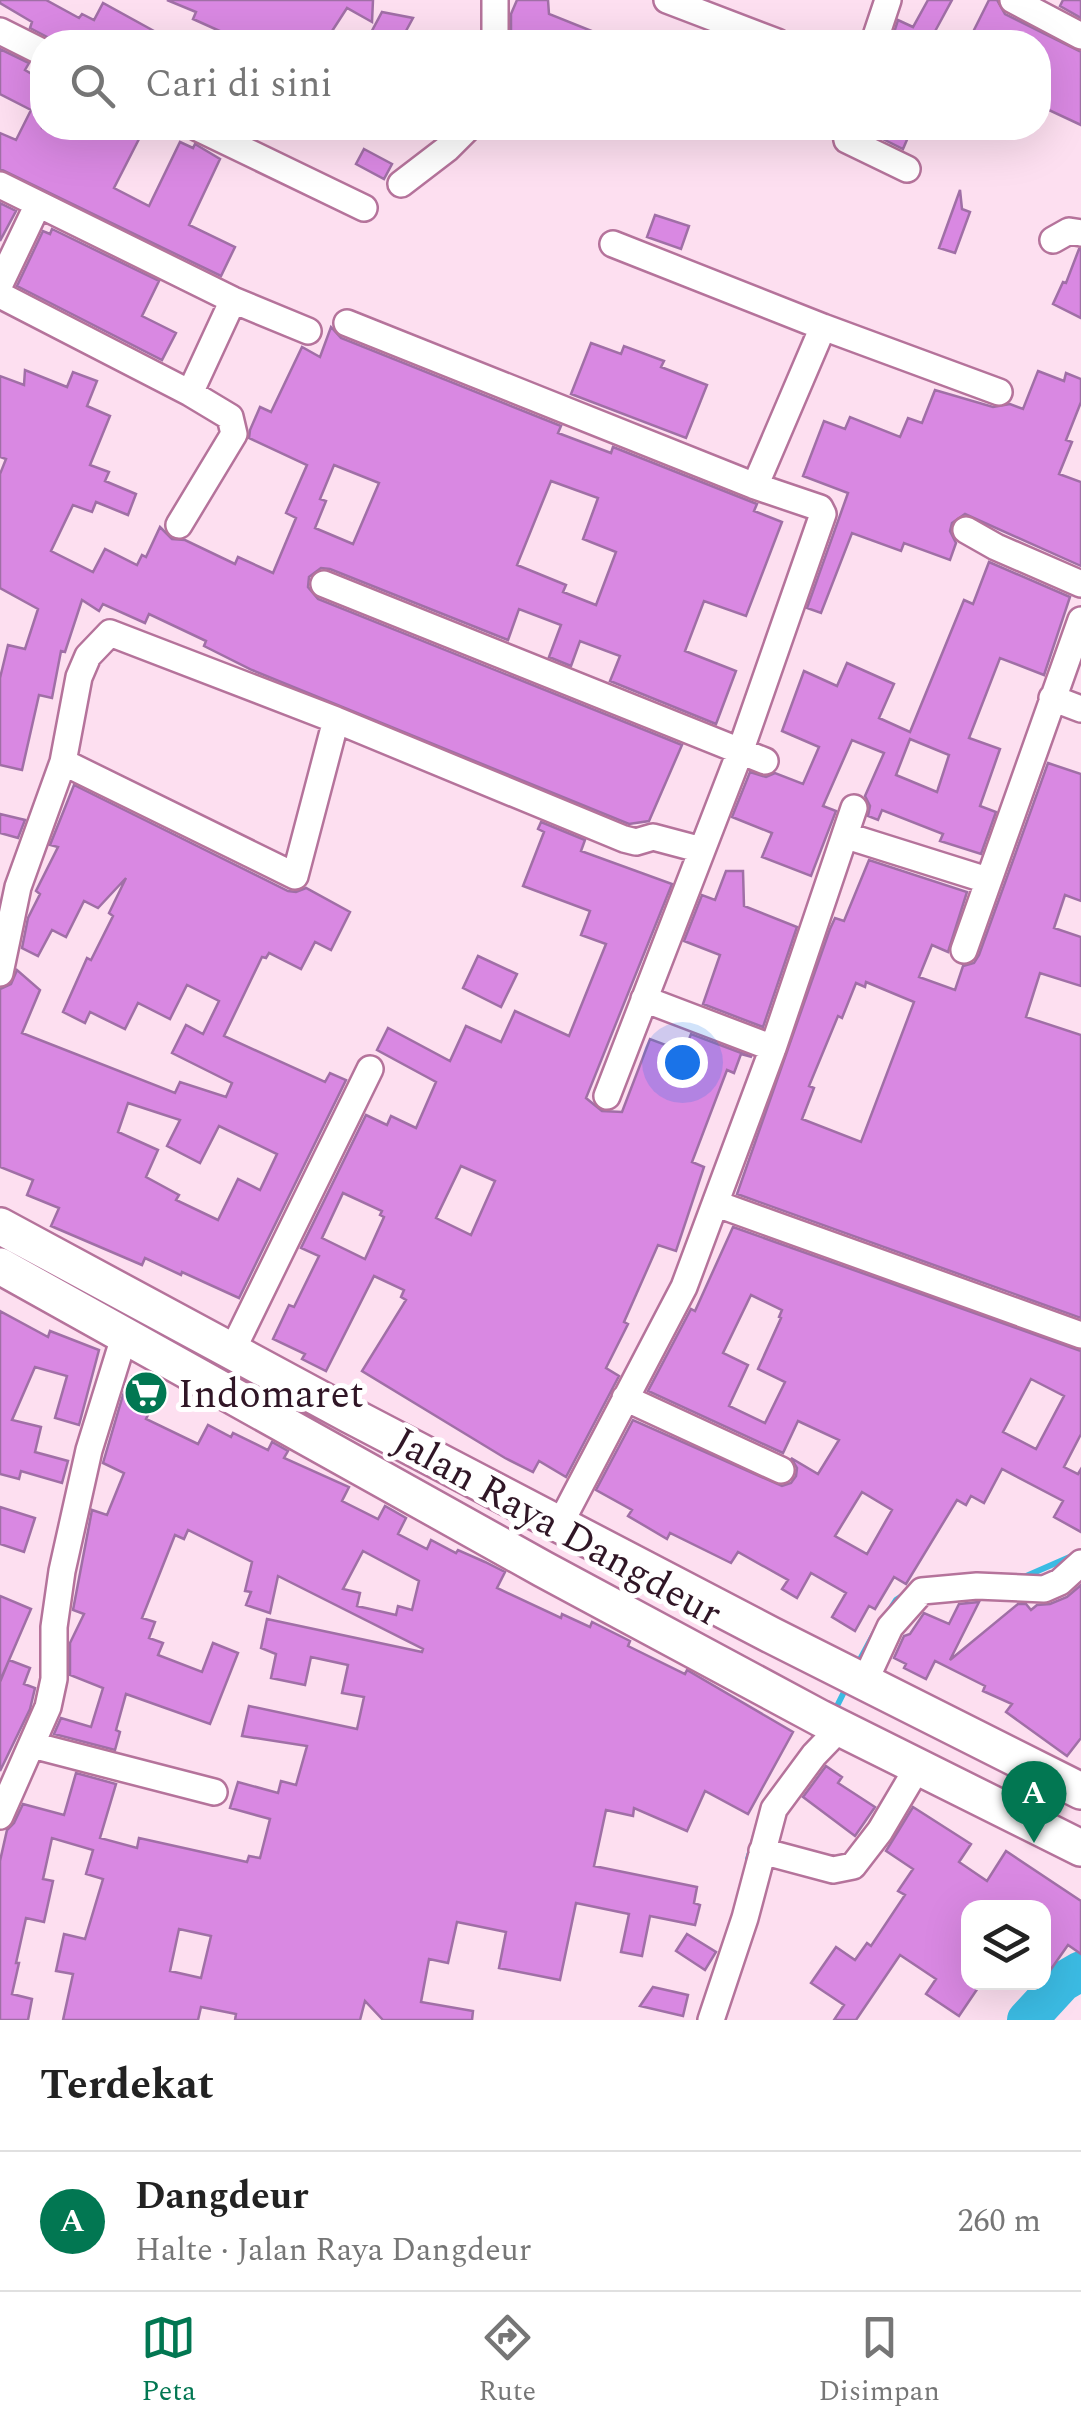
<!DOCTYPE html>
<html lang="id">
<meta charset="utf-8">
<style>
:root{--surface:#fff;--page:#f6f6f6;--text:#222;--muted:#767676;--line:#e0e0e0;--accent:#027752}
body{margin:0;font-family:Spectral,serif;background:var(--page);color:var(--text)}
.controls{position:absolute;right:30px;bottom:30px;display:grid;overflow:hidden;border-radius:20px;box-shadow:0 10px 40px #0002}
.controls button{width:90px;height:90px;display:grid;place-items:center;padding:0;border:0;border-bottom:2px solid var(--line);background:var(--surface);color:var(--text);font:50px sans-serif}
.you{position:absolute;left:682px;top:1062px;width:35px;height:35px;margin:-25px;border:8px solid #fff;border-radius:50%;background:#1a73e8;box-shadow:0 0 0 15px #1a73e833}
.badge{display:grid;place-items:center;width:65px;height:65px;border-radius:50%;background:var(--accent);color:#fff;font-size:32px;font-weight:700}
.pin{position:absolute;translate:-50% -82px;filter:drop-shadow(0 2px 5px #0008)}
.pin::after{content:'';position:absolute;top:52px;width:35px;height:30px;background:inherit;clip-path:polygon(0 0,100% 0,50% 100%)}
.list{margin:0;padding:0;list-style:none}
h2{display:flex;justify-content:space-between;align-items:center;height:130px;margin:0;padding:0 40px;font-size:42px}
h2 small{font-size:32px;font-weight:400;color:var(--muted)}
.list li{display:grid;grid-template-columns:65px 1fr auto;gap:30px;align-items:center;box-sizing:border-box;height:140px;padding:0 40px;border-top:2px solid var(--line)}
.list b{display:block;font-size:38px;white-space:nowrap}
.list p{margin:0;font-size:32px;white-space:nowrap;color:var(--muted)}
.list em{font-size:32px;font-style:normal;color:var(--muted)}
.icon{flex:none;width:55px;height:55px;fill:none;stroke:currentColor;stroke-width:2;stroke-linecap:round;stroke-linejoin:round}
.map{position:relative;flex:none;width:1081px;height:2020px;overflow:hidden}
.search{position:absolute;background:var(--surface);box-shadow:0 10px 40px #0002;left:30px;right:30px;top:30px;height:110px;display:flex;align-items:center;gap:25px;box-sizing:border-box;padding:0 35px;border-radius:40px;color:var(--muted);font-size:38px}
.sheet{height:270px;background:var(--surface)}
nav{display:flex;justify-content:space-around;align-items:center;box-sizing:border-box;height:140px;border-top:2px solid var(--line);background:var(--surface);font-size:28px;color:var(--muted)}
nav a{display:grid;justify-items:center;gap:5px}
nav .on{color:var(--accent)}
.map>svg:first-child{display:block}
.lines{fill:none;stroke-linecap:round;stroke-linejoin:round}
.stream{stroke:#3bbbe3;stroke-width:6}
.river{stroke:#3bbbe3;stroke-width:40}
.building{fill:#d988e2;stroke:#a06fa6;stroke-width:2.5;fill-rule:evenodd}
.minor-casing{stroke:#b5739b;stroke-width:30}
.highway-casing{stroke:#b5739b;stroke-width:40}
.minor{stroke:#fff;stroke-width:25}
.highway{stroke:#fff;stroke-width:35}
.labels{text-anchor:middle;stroke-width:10;stroke-linejoin:round;paint-order:stroke}
.poi-label{font-size:40px;fill:#301626;stroke:#fff;text-anchor:start}
.street-label{font-size:40px;fill:#301626;stroke:#fff}
</style>
<div class="map">
<svg width="1081" height="2020" viewBox="0 0 1081 2020">
<rect width="100%" height="100%" fill="#fddff0"/>
<g class="lines">
<!-- stream -->
<path class="stream" d="M1024 1577 1072 1556
M887 1614 896 1600 905 1594
M857 1665 877 1628
M835 1710 847 1686
M748 1859 757 1829"/>
<!-- river -->
<path class="river" d="M1027 2020 1062 1982 1081 1971"/>
</g>
<!-- building -->
<path class="building" d="M0 0H46L79 18 82 14 94 20 103 3 174 42H75L65 37 51 39 30 28 32 22 0 3Z
M167 0H373L372 22 347 8 325 42H244L193 19 196 12Z
M517 0H548L549 14 619 42H511V14Z
M928 0H952L933 35 950 42H891L898 20 913 27Z
M989 0H997L1005 14 1081 52V125L1038 105V42H968Z
M1063 0H1081V18L1060 6Z
M382 12 413 18 400 42H366Z
M0 49 29 63 25 70 42 80V128H128L141 135 114 188 149 206 180 142 193 148 195 144 220 159 189 225 235 247 221 276 0 169V133L16 140 31 110 0 94Z
M875 128H912L903 149 873 134Z
M364 149 392 164 384 179 356 164Z
M960 190 962 209 970 212 955 253 939 248Z
M0 203 16 211 0 241Z
M655 215 689 226 681 249 647 237Z
M52 229 159 281 142 316 176 333 162 360 17 286 43 231 50 234Z
M1079 249H1081V318L1053 304 1063 282 1066 283Z
M331 327 341 338 561 426 558 433 611 453 613 447 757 504 754 511 782 522 746 616 704 601 685 651 736 671 716 724 610 681 620 656 580 641 571 666 549 657 561 625 519 609 508 640 330 569 321 568 309 577 308 587 318 599 682 745 649 821 629 824 252 670 204 646 206 641 149 614 145 623 103 604 99 611 82 600 65 652 61 651 52 698 39 695 22 770 0 765V678L8 645 25 649 38 609 0 588V474L6 459 0 457V376L24 385 25 370 67 387 73 372 97 381 87 406 110 416 90 465 109 472 105 481 136 494 128 515 96 502 92 512 73 505 51 551 93 572 105 549 137 565 142 555 146 557 160 527 172 539 185 540 235 564 238 557 273 573 296 518 286 513 307 465 249 438 250 430 260 407 271 412 302 347 320 357ZM334 465 379 483 353 544 315 528 326 501 320 499ZM551 481 598 498 583 539 616 552 596 605 563 592 566 585 517 565Z
M591 343 621 354 624 346 664 361 661 367 707 385 686 438 571 394Z
M1038 371 1064 381 1066 373 1081 379V402L1066 440 1072 442 1059 474 1081 482V566L965 514 952 523 950 531 956 543 950 560 904 543 901 551 852 533 821 613 807 608 848 493 803 476 824 421 845 429 850 417 900 437 908 418 922 423 935 390 993 407 1010 404 1023 409Z
M989 562 1070 597 1044 675 1000 658 969 738 1000 749 980 806 996 812 981 854 940 841 943 834 882 810 878 820 868 816 870 806 865 796 884 753 852 740 823 806 836 811 811 876 762 857 772 833 732 817 750 772 766 777 775 773 803 784 819 747 782 731 804 671 837 686 847 663 894 684 879 718 910 732 964 600 973 604ZM910 739 949 755 937 792 896 775Z
M1048 763 1081 774V901L1065 895 1054 928 1081 937V986L1040 973 1026 1017 1081 1035V1318L737 1194 830 929 835 918 844 921 869 860 967 892 948 952 932 945 919 977 955 990 963 966 974 963 979 955ZM866 982 914 1002 861 1142 802 1119 814 1088 809 1086 838 1016 842 1018 856 983 865 987Z
M74 785 288 891 296 892 306 888 350 912 331 950 315 942 301 969 269 953 266 958 262 957 224 1036 325 1082 330 1073 346 1080 239 1298 182 1272 181 1275 145 1258 142 1265 51 1226 59 1208 27 1195 33 1180 0 1167V989L11 984 17 970 40 990 22 1033 175 1093 180 1082 226 1097 232 1083 172 1053 186 1025 203 1034 219 1001 187 985 170 1019 138 1003 125 1029 90 1012 85 1023 63 1012 87 958 91 960 113 916 109 913 126 878 98 908 84 901 66 937 52 930 38 956 22 948 28 918 40 894 36 891 58 847 50 845ZM128 1103 180 1120 167 1146 200 1163 219 1126 277 1154 260 1190 238 1179 218 1220 176 1200 179 1195 146 1177 158 1150 118 1132Z
M0 814 25 820 18 838 0 833Z
M541 822 585 840 581 851 672 884 586 1098 602 1111 622 1112 650 1039 684 1052 691 1034 752 1057 741 1054 734 1073 727 1070 692 1162 704 1167 676 1251 658 1245 624 1322 628 1324 606 1368 619 1376 566 1477 539 1461 533 1472 505 1458 362 1371 406 1300 401 1297 404 1290 374 1276 326 1371 302 1359 305 1354 273 1339 289 1305 294 1307 319 1256 301 1248 366 1115 387 1125 391 1116 416 1128 436 1082 377 1050 388 1028 450 1061 466 1026 501 1042 515 1011 569 1036 606 944 581 935 590 911 523 886 544 832 538 829ZM461 1166 495 1181 471 1235 436 1218ZM343 1193 382 1211 380 1215 384 1217 365 1259 322 1238Z
M726 871H743L744 906 797 927 763 1027 703 1004 720 955 684 941 702 895 715 900Z
M478 956 517 974 501 1007 463 988Z
M733 1227 1081 1351V1434L1064 1467 1078 1474 1081 1469V1532L1054 1517 1063 1501 1002 1469 984 1503 971 1496 966 1505 957 1500 906 1584 894 1577 875 1609 869 1606 855 1631 832 1617 846 1593 811 1573 797 1598 782 1589 788 1580 738 1552 731 1563 670 1533 667 1539 628 1516 632 1510 596 1490 633 1420 782 1486 791 1483 796 1476 797 1468 791 1458 818 1474 839 1440 798 1421 783 1453 648 1391 691 1309 695 1311ZM751 1295 782 1310 779 1317 781 1318 758 1369 785 1382 765 1423 729 1406 748 1365 723 1353ZM1031 1379 1064 1396 1036 1449 1003 1432ZM862 1492 892 1510 867 1554 835 1536Z
M0 1311 48 1337 50 1331 99 1350 79 1425 55 1418 67 1376 35 1367 12 1420 41 1427 35 1452 68 1461 62 1483 21 1471 19 1479 0 1474Z
M132 1377 160 1391 146 1419 198 1444 208 1425 231 1437 233 1433 268 1450 272 1442 288 1451 284 1458 349 1487 342 1501 378 1519 385 1506 406 1518 398 1534 427 1549 431 1540 456 1553 458 1550 485 1562 505 1572 497 1588 561 1618 562 1614 590 1627 592 1622 630 1641 628 1646 685 1674 687 1670 793 1732 748 1814 705 1791 687 1831 634 1808 633 1816 606 1810 594 1866 697 1887 694 1903 700 1905 695 1925 650 1916 642 1956 621 1952 629 1914 576 1903 560 1980 499 1968 506 1932 457 1922 448 1963 429 1959 421 2002 473 2011 472 2020H383L365 2001 360 2020H235L236 2014 201 2007 198 2020H63L73 1974 56 1971 64 1934 85 1939 103 1879 86 1874 93 1850 52 1838 43 1879 53 1881 44 1922 26 1918 16 1963H19L12 1994 32 1999 28 2020H0V1861L7 1830 14 1823 23 1804 64 1815 76 1773 116 1784 100 1838 137 1848 139 1838 247 1862 249 1856 260 1858 270 1819 230 1808 238 1782 278 1793 281 1781 296 1785 307 1746 242 1736 249 1706 357 1729 364 1697 342 1693 348 1665 311 1657 305 1685 271 1678 276 1654 261 1648 267 1619 422 1652 423 1649 278 1576 270 1613 246 1605 251 1592 245 1591 252 1562 188 1530 184 1539 175 1535 142 1618 155 1622 149 1638 163 1643 158 1655 202 1672 213 1643 238 1653 210 1724 126 1694 116 1730 120 1732 115 1750 54 1734 61 1718 91 1727 103 1688 70 1675V1643L84 1614 73 1610 92 1510 107 1515 124 1473 103 1463 123 1395ZM363 1551 419 1581 412 1610 398 1606 396 1615 357 1606 360 1593 343 1589ZM179 1929 211 1936 201 1978 170 1971Z
M0 1507 35 1518 24 1552 0 1544Z
M1081 1585V1738L1067 1756 1006 1712 1012 1704 983 1691 985 1686 935 1661 926 1679 904 1668 906 1664 894 1658 904 1636 910 1634 924 1613 949 1624 959 1604 979 1602 950 1660 1018 1604H1026L1031 1610 1037 1605 1050 1604 1067 1597Z
M0 1596 31 1609 0 1681Z
M9 1660 30 1668 24 1684 35 1688 30 1709 0 1771V1682Z
M826 1766 842 1777 838 1783 875 1807 855 1836 803 1797Z
M913 1807 971 1844 959 1862 987 1881 1006 1851 1081 1901V1954L1068 1945 1044 1979V1908H968V1982H982L959 2016 926 1994 936 1979 900 1955 856 2020H834L844 2005 811 1983 836 1947 855 1960 867 1943 871 1946 905 1895 898 1891 913 1869 886 1851Z
M687 1934 716 1952 705 1970 676 1951Z
M653 1987 688 1995 683 2016 640 2006Z"/>
<g class="lines">
<defs>
<path id="minor" d="M495 0V42
M667 0 777 42
M1013 0 1081 36
M0 31 42 52
M874 42 888 0
M198 128 364 208
M845 128 847 140 907 169
M401 184 448 148 468 128
M0 185 233 300 308 331
M1053 240 1069 231 1081 233
M613 244 823 327
M0 284 38 204
M0 295 190 393 230 417 234 434 179 525
M347 323 755 486 820 508 823 514 740 752 607 1096
M190 393 233 300
M755 486 823 327 999 392
M966 530 996 547 1081 584
M324 584 765 761
M1052 698 1081 709
M63 762 295 876 336 720
M847 836 987 880
M964 950 1081 620
M0 973 18 887 63 762 79 677 88 656 110 633 336 720 624 839 636 842 653 837 702 850
M644 999 773 1048
M717 1204 1081 1335
M232 1351 370 1069
M625 1398 781 1470
M560 1524 684 1287 773 1048 854 808
M865 1681 890 1627 922 1591 977 1586 1044 1589 1060 1582 1081 1563
M32 1745 214 1792
M0 1816 48 1707 54 1679V1627L62 1571 89 1450 125 1334
M762 1851 833 1870 853 1866 880 1831 919 1765
M711 2020 745 1918 774 1809 814 1755 840 1728"/>
<path id="highway" d="M0 1226 350 1415 771 1635 1081 1791
M0 1266 543 1569 820 1718 1081 1848"/>
</defs>
<!-- minor casing -->
<use href="#minor" class="minor-casing"/>
<!-- highway casing -->
<use href="#highway" class="highway-casing"/>
<!-- minor -->
<use href="#minor" class="minor"/>
<!-- highway -->
<use href="#highway" class="highway"/>
</g>
<!-- icons -->
<defs>
<symbol id="supermarket-disc" viewBox="-11 -11 22 22"><circle r="9.5" fill="#027752" stroke="#fff"/><path d="M-6-5.5h2.5l.6 2H6L4.5 2H-2.5L-4.4-4H-6ZM-1.5 3.2a1.3 1.3 0 1 0 .1 0ZM3 3.2a1.3 1.3 0 1 0 .1 0Z" fill="#fff"/></symbol>
</defs>
<g fill-rule="evenodd">
<use href="#supermarket-disc" x="121" y="1368" width="50" height="50"/>
</g>
<g class="labels">
<!-- poi labels -->
<g class="poi-label">
<text x="178" y="1407">Indomaret</text>
</g>
<!-- street labels -->
<g class="street-label">
<text transform="translate(558 1526) rotate(29)" y="14">Jalan Raya Dangdeur</text>
</g>
</g>
</svg>
<div class="controls">
<button><svg class="icon" aria-label="layers" viewBox="0 0 24 24"><path d="M12 4l9 5-9 5-9-5zM3 14l9 5 9-5"/></svg></button>
</div>
<div class="you"></div>
<div class="pin badge" style="left:1034px;top:1843px">A</div>
<div class="search"><svg class="icon" aria-label="search" viewBox="0 0 24 24"><circle cx="10" cy="10" r="6"/><path d="M15 15l6 6"/></svg>Cari di sini</div>
</div>
<section class="sheet">
<h2>Terdekat<small></small></h2>
<ul class="list">
<li><span class="badge">A</span><div><b>Dangdeur</b><p>Halte · Jalan Raya Dangdeur</p></div><em>260 m</em></li>
</ul>
</section>
<nav>
<a class="on"><svg class="icon" aria-label="map" viewBox="0 0 24 24"><path d="M3 6l6-2 6 2 6-2v14l-6 2-6-2-6 2zM9 4v14M15 6v14"/></svg>Peta</a>
<a><svg class="icon" aria-label="directions" viewBox="0 0 24 24"><path d="M12 3l9 9-9 9-9-9zM9 14v-3h6M13 9l2 2-2 2"/></svg>Rute</a>
<a><svg class="icon" aria-label="saved" viewBox="0 0 24 24"><path d="M7 4h10v16l-5-4-5 4z"/></svg>Disimpan</a>
</nav>
